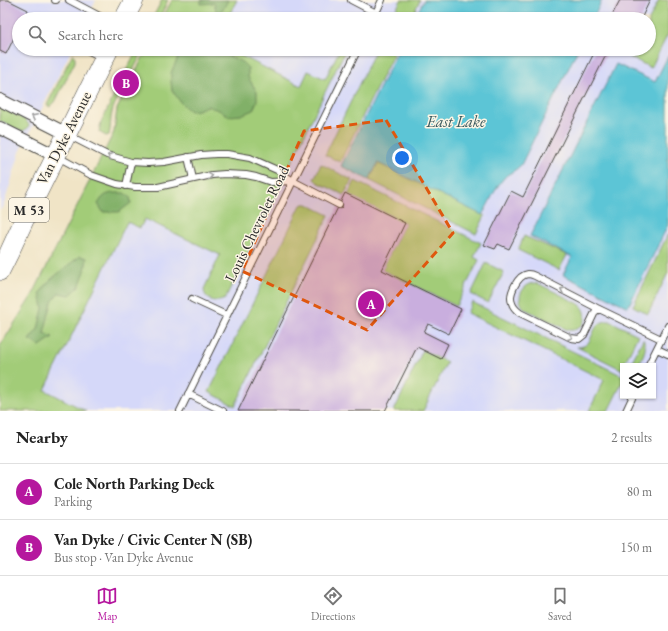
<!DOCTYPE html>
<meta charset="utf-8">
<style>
:root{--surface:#fff;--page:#f2f2f2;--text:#222;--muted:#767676;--line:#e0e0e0;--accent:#b5179e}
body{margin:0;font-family:"EB Garamond",serif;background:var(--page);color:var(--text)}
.controls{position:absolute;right:12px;bottom:12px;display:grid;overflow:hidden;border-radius:0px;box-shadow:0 1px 3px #0004}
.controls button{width:36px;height:36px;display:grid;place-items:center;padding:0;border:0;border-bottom:1px solid var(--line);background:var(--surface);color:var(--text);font:20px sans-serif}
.you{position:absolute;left:402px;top:158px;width:14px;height:14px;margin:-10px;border:3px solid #fff;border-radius:50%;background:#1a73e8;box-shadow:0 0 0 6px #1a73e833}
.badge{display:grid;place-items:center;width:26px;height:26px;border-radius:50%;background:var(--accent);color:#fff;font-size:13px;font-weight:700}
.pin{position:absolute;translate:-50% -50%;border:2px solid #fff;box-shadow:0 1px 4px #0006}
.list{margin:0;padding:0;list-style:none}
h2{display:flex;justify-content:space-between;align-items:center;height:52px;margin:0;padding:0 16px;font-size:17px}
h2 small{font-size:13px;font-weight:400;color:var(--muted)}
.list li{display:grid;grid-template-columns:26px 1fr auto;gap:12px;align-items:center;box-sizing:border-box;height:56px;padding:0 16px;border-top:1px solid var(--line)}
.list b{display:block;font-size:15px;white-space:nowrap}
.list p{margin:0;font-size:13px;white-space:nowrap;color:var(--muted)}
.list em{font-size:13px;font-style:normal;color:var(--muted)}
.icon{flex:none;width:22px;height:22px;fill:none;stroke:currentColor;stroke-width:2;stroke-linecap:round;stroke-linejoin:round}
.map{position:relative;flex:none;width:668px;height:411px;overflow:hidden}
.search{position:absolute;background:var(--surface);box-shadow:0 1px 3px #0004;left:12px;right:12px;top:12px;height:44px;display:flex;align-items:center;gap:10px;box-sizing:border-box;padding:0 14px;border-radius:22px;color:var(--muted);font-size:15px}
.sheet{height:164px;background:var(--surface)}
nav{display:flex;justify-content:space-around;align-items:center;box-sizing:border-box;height:56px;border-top:1px solid var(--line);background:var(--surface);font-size:11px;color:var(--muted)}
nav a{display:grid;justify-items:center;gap:2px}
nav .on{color:var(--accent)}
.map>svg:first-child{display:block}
.built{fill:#d5d8f9;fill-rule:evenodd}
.green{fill:#a2cc78;stroke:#667c52}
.forest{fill:#81b068;stroke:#566e4a}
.water{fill:#5bc5d6;stroke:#437880}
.building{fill:#c9aede}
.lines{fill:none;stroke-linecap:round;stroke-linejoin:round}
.service-casing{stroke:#494742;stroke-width:8}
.minor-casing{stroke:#494742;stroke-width:14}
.primary-casing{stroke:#494742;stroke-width:20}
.service{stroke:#fff;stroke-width:6}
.minor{stroke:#fff;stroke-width:12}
.primary{stroke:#fff;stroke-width:19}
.oneway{stroke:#a0a0a0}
.marked{fill:#df570e;fill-opacity:0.2;stroke:#df570e;stroke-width:3;stroke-dasharray:8 5;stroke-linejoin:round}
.labels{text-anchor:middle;stroke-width:3;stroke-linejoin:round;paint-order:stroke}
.shield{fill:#fcf5e5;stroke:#6a6863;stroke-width:1}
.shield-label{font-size:14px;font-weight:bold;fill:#2b2b2b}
.street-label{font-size:15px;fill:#2b2b2b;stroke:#fcf5e5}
.water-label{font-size:16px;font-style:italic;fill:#39595e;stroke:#fcf5e5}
</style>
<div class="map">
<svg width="668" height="411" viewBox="0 0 668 411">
<rect width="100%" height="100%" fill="#fcf5e5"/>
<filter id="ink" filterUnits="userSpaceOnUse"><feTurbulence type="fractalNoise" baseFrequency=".025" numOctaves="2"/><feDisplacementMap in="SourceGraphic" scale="8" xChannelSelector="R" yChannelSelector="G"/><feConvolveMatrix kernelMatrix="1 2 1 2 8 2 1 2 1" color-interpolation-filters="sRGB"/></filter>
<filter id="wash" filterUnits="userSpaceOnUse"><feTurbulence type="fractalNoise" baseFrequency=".012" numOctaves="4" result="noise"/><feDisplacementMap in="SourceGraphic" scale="16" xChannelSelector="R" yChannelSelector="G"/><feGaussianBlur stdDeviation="0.9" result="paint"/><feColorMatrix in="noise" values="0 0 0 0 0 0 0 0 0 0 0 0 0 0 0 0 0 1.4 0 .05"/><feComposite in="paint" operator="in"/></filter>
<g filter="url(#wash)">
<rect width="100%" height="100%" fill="#f0e4c6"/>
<!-- built -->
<path class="built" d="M0 0H96L87 19H19V49H72L20 152 4 204 0 211Z
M172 0H668V411H0V346L33 294 114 132 117 109 147 49H649V19H162ZM623 366H653V396H623Z"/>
<!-- green -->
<path class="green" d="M162 0H168L159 19H152Z
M172 0H237L227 19H162Z
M401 0H420L411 19H391Z
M659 0H668V34L651 68 630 57 635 49H649V20Z
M137 49H144L126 84 121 81Z
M147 49H228L301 86 308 71 325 79 340 49H346L225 299C216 304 204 300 204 289L220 255 145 219 140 228 127 222 45 390 86 411H0V346L33 294 114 132 117 109Z
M376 49H396L340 162 325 155Z
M73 53 75 58V62L55 102 50 107 47 105Z
M120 84 125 87C120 95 114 103 112 112 110 120 111 127 109 135L106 136 99 132 101 122Z
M0 107 26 120 29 125 28 128 23 131H20L0 121Z
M378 163 485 216 476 234 369 180Z
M321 164 352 180 344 195 317 182 314 179Z
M355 181 481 243 474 257 479 260 456 306 382 270 405 223 348 195Z
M304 204H307L329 215 235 406 209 392 301 205Z
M668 234V273L648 314 633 306Z
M524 236 567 255 559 270 518 250Z
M486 263 504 272 488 303 471 294Z
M533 283H537L579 304C592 313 584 332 568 330L525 309C515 300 521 286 533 283Z
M472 302 623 376V381L608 411H589L604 380 467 313Z
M606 321H610L638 335 624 364 626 366H623V370L577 347C592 347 590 335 597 326 599 323 603 322 606 321Z
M643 339C649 348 642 357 638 366L631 363Z
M423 350 447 362 423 411H394Z"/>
<!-- forest -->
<path class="forest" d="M201 0H228L224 8 217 14 214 3 201 4Z
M186 49H200L205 51 206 49H222L226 55 242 62 248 68V77L257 92V101L253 110 241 115 229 116 221 111 207 106 198 110 190 111 181 103 172 90 171 82V73L174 66 179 56Z
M114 193H124L130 197 131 203 119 212H103L98 204C103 196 105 194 114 193Z
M80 256 87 258 85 271 79 287 70 295 59 293 52 302 44 333 53 337 40 346 29 340 38 329 43 308 40 293 50 280Z"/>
<!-- water -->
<path class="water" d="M424 0H602L593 19H414Z
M399 49H578L521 165C516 171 508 173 504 178 494 189 490 203 482 215L378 163 369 180 341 166Z
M668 56V225L628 307 563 275 572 257 530 236 616 64 655 82Z"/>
<g id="blocks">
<!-- building -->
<path class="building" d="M0 0H8L28 10 24 19H19V28L6 54 0 51Z
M620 0H650L641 19H610Z
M596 49H609L509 249 498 244 495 249 484 245 511 191 523 197Z
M345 193 405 223 382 270 461 309 449 334 428 324 424 332 448 344 441 359 417 347 385 411H238Z"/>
</g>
</g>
<g filter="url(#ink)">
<use href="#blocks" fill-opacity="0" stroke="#494742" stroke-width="1"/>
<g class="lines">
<defs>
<path id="service" d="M55 0H56
M69 0 105 19
M351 0 376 13
M373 19 382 0
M85 49 103 58
M68 135 107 155 131 162 148 163 164 162 201 155 216 154H227L250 158 277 170 293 181 339 205
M58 157 91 175 117 184 135 187H158L212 175 225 174 246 175 256 177 271 182 293 181
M188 157 193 179
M126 186 131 162
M192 299 226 315
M597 308 584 335 579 339 571 338 520 313C516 310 513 307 512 303 508 294 518 275 528 274 530 274 533 275 535 276L597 308 661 339
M657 349 668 354
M648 366 668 326
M188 394 223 411
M180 411 358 49
M626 411 633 396"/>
<path id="minor" d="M0 100 67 134
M0 128 56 156"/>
<path id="primary" d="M124 19 134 0
M0 271 9 253 26 216 109 49"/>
</defs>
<!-- service casing -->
<use href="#service" class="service-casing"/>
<!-- minor casing -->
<use href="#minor" class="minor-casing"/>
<!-- primary casing -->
<use href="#primary" class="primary-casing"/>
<!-- service -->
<use href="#service" class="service"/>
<!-- minor -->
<use href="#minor" class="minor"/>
<!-- primary -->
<use href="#primary" class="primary"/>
</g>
<!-- one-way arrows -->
<defs><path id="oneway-chevron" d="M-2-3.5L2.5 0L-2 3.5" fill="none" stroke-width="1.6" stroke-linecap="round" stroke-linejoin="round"/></defs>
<g class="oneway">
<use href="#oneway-chevron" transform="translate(34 117) rotate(-154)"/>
<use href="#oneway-chevron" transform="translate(110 156) rotate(-159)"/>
<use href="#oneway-chevron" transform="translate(210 176) rotate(-9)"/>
<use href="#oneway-chevron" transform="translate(563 290) rotate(-153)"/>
<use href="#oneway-chevron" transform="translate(570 337) rotate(17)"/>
</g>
</g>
<!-- marked area -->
<path class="marked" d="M386 120 453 233 367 330 242 271 304 131Z"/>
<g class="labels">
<!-- shield labels -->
<rect class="shield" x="9" y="198" width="40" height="24" rx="3"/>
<g class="shield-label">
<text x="29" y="215">M 53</text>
</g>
<!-- street labels -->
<g class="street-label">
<text transform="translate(64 138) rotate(-63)" y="5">Van Dyke Avenue</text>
<text transform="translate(257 224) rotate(-64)" y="5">Louis Chevrolet Road</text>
</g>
<!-- water labels -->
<g class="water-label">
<text x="456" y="127">East Lake</text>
</g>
</g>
</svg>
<div class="controls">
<button><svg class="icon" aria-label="layers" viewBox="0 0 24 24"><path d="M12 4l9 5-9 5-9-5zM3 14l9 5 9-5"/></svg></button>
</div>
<div class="you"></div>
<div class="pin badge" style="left:371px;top:304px">A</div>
<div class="pin badge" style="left:126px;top:83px">B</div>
<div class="search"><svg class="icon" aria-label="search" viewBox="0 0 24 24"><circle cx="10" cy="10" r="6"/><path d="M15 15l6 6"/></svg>Search here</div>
</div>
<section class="sheet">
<h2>Nearby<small>2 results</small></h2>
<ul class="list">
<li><span class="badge">A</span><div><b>Cole North Parking Deck</b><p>Parking</p></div><em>80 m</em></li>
<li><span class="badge">B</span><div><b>Van Dyke / Civic Center N (SB)</b><p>Bus stop · Van Dyke Avenue</p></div><em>150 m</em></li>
</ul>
</section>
<nav>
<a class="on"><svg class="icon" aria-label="map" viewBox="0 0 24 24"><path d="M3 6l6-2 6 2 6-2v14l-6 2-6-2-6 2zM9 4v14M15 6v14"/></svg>Map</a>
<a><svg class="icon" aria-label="directions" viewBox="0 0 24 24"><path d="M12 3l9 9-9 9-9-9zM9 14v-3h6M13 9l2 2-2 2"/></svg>Directions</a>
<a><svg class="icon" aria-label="saved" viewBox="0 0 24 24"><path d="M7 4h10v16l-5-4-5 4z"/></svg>Saved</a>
</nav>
